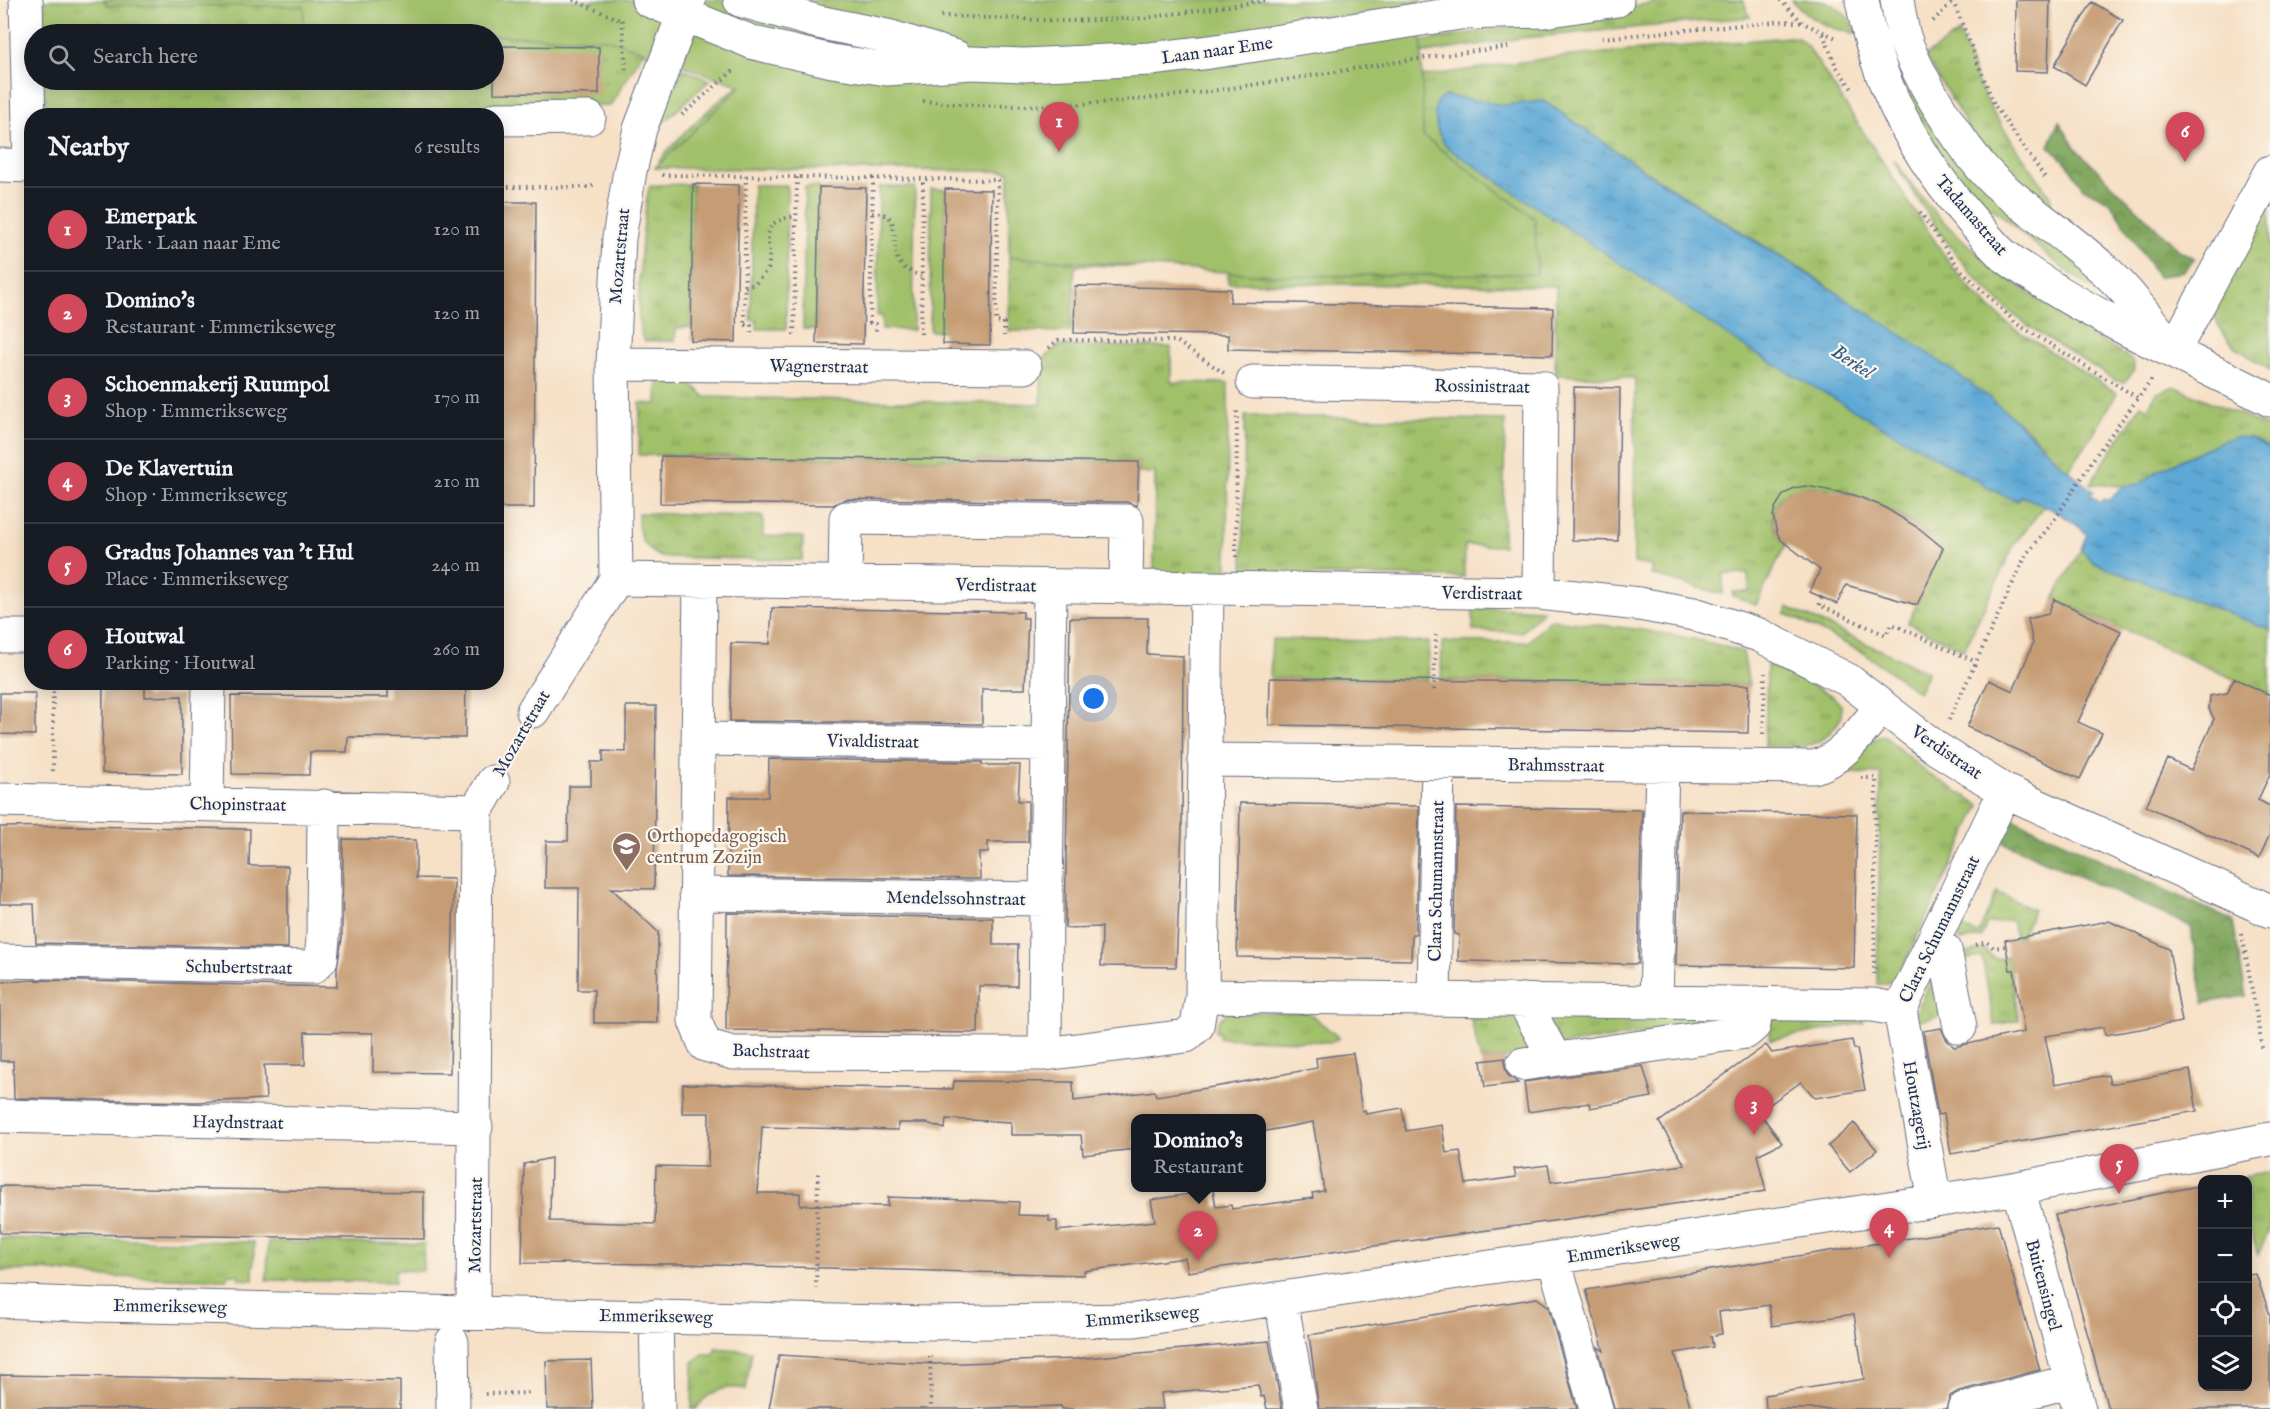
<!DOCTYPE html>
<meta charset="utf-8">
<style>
:root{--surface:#171b24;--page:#242831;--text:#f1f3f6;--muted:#9ea1a6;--line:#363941;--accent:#d1495b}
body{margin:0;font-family:"IM FELL English",serif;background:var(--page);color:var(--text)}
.controls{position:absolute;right:18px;bottom:18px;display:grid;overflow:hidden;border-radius:12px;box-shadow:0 3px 15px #0003}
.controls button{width:54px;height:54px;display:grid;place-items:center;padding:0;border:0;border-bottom:2px solid var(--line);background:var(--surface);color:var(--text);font:30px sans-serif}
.you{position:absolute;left:1094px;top:699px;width:21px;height:21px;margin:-15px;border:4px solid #fff;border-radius:50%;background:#1a73e8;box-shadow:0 0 0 9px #1a73e833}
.badge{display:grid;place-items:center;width:39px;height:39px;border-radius:50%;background:var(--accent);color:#fff;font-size:20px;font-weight:700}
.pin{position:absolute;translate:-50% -50px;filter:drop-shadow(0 2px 3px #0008)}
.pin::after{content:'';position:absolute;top:32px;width:21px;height:18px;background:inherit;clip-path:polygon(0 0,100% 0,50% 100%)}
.popup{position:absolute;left:1131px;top:1114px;width:135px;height:78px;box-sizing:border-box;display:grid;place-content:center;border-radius:12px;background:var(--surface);filter:drop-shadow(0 2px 4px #0005);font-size:20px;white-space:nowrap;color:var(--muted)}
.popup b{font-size:22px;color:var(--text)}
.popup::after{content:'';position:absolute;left:50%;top:100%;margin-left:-12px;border:12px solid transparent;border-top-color:var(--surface)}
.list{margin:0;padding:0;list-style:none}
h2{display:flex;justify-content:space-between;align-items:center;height:78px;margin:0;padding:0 24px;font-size:26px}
h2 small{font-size:20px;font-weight:400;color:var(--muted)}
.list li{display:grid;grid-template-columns:39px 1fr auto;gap:18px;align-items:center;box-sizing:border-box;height:84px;padding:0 24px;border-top:2px solid var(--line)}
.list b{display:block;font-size:22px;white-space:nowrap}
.list p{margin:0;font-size:20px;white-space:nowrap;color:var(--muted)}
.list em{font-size:20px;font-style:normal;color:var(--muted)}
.icon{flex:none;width:33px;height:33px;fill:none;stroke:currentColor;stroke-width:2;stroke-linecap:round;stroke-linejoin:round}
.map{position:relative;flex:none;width:2270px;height:1409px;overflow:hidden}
.search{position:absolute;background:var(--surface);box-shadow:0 3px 15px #0003;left:24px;top:24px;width:480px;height:66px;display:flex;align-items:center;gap:15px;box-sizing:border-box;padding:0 21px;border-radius:33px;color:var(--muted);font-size:22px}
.panel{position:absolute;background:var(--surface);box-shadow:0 3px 15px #0003;left:24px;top:108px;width:480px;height:582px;border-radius:24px}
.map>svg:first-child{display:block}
.grass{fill:url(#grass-tufts);stroke:#5e7864;stroke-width:1.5}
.forest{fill:url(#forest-crowns);stroke:#4e6a5e;stroke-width:1.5}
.green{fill:#a0c069;stroke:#5e7864;stroke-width:1.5}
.water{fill:url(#water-ripples);stroke:#3c6c9a;stroke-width:1.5}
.building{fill:#c69c74;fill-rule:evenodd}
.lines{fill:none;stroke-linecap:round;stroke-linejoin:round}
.minor-casing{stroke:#686d82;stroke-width:35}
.path{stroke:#686d82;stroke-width:4;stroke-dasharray:1.5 4.5;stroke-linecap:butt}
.minor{stroke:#fff;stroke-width:33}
.labels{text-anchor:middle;stroke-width:4.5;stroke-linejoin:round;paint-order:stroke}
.street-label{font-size:18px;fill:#1b2f5e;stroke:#fbf7ec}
.education-label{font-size:18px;fill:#785e54;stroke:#fbf7ec;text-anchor:start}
.water-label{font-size:20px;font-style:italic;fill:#325988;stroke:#fbf7ec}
</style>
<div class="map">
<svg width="2270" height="1409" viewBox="0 0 2270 1409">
<defs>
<pattern id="grass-tufts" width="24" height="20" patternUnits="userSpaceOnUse" patternTransform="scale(1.5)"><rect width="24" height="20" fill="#a0c069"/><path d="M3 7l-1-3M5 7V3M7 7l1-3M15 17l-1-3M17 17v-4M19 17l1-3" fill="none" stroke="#829c5a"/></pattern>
<pattern id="forest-crowns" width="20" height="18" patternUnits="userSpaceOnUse" patternTransform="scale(1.5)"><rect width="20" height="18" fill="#80a65d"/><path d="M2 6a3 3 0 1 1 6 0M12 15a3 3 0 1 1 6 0" fill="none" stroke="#688850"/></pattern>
<pattern id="water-ripples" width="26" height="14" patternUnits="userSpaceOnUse" patternTransform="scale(1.5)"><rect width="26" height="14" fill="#5da8d5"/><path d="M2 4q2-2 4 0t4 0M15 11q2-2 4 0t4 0" fill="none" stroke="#4c89b0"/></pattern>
</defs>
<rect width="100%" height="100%" fill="#fbf7ec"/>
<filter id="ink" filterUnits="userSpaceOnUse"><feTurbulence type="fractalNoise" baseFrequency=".0167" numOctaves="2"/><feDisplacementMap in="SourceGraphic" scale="12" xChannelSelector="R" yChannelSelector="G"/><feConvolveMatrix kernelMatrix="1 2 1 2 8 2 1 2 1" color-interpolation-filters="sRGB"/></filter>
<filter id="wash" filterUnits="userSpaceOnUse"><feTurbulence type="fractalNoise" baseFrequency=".008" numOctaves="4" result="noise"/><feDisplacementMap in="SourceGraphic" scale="24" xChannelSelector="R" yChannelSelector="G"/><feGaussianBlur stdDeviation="1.35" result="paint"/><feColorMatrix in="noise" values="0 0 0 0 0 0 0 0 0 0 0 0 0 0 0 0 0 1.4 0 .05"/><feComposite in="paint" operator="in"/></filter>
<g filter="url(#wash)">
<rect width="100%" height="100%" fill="#f6e0c6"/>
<!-- grass -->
<path class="grass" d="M44 0H537L645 49 610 106 593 105 496 116 45 115V80H494V34H44Z
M1671 0H1743L1750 17 1522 38 1413 55 1411 43Z
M1791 0C1825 0 1840 0 1857 33 1831 31 1809 19 1791 0Z
M1959 33 1978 83 1993 113 2050 196 2052 204 2048 213 1988 160 1925 56Z
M1789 37 1798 38 1808 47 1915 212 1954 269 1976 295 2013 328 2117 393 2094 433 2067 472 2027 429 1992 401 1817 279 1654 177 1543 101 1505 105 1445 96C1434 119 1431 127 1448 148L2018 501 2021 496 2045 505 2015 543 1964 650 1908 623 1942 548C1927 534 1911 521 1894 512 1867 497 1786 464 1774 511 1771 524 1776 535 1786 544L1756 605 1733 596V592H1749L1748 574H1723V594L1651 575 1653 567 1634 563 1635 378 1555 375 1556 286 1228 283V269L1082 265 1075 267 1071 332 1009 331V171L655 168C663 151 725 91 742 86L1413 78 1549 58Z
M1907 65 2116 296 2112 302 2062 268 1999 213 1958 186 1889 68Z
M683 69 710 80 661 125 658 124Z
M1893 159C1907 177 1920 197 1936 214 1992 272 2059 315 2128 357L2134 363V371L2124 382 2116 381C2084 360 2037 335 2009 311 1960 268 1927 215 1893 159Z
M693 184 691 327 676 328 675 341H645C631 330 644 209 649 188L652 185Z
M2270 200V370C2238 349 2220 342 2210 302Z
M1058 346 1171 347V382L1228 383 1227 576 1172 574 1154 570 1155 473H1139V462L639 455 640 403 657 404 658 377H685L705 397 1041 404 1042 360Z
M2174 386 2270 428V448L2249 438 2221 441 2158 471 2139 484 2124 486 2090 484 2141 405 2147 409 2157 393Z
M1245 416 1505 420 1503 546 1465 545 1464 577 1243 574Z
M638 513 763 516V536L803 537 802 560 661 557C642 548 637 533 638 513Z
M2081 549 2094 563 2270 629V695L2054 599Z
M1473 607 1543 610 1522 632 1473 631Z
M1787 607 1928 672 1918 692 1864 653 1785 613Z
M1550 620C1615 626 1679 632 1743 652L1749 685 1441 680 1442 642H1528Z
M1272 639 1429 642 1428 680 1270 678Z
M1767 663 1833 696 1841 705V718C1819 752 1801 747 1765 746Z
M1883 735 1927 773 1980 805 1898 977 1885 984H1877L1881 774 1843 773C1849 760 1868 740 1883 735Z
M1997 892 2033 910 2021 937 2016 938 2012 920 1987 924 1981 937 1959 941 1958 926 1978 934Z
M1984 949 1995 959 2008 957 2019 1020 1994 1025 1982 957 1962 960 1961 954Z
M1934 976 1943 1016 1913 1022V1018Z
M1227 1012H1308L1339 1038 1332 1042 1219 1038V1032H1215L1218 1022Z
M1469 1012H1515L1536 1054 1481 1061Z
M1542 1012 1735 1016 1734 1021 1562 1045Z
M1770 1016 1863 1019 1864 1023 1770 1040Z
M2270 1172V1228L2258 1255 2248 1223V1180L2233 1179Z
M0 1238 254 1242 253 1280 239 1279V1275L228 1274 227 1279 103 1277 43 1270 0 1271Z
M268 1242 424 1244 423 1271 395 1270V1282L267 1280Z
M715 1348 752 1351 746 1389C726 1385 708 1391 696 1409H692L693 1362 703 1354H714Z"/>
<!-- forest -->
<path class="forest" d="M2059 121 2075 148 2179 250 2195 259 2183 271 2158 278 2110 202 2083 188 2068 165 2049 146Z
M2014 819 2233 921 2246 996 2204 1003 2190 926 1998 840Z"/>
<!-- green -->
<path class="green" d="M104 0H1421L1423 136 1535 219 1537 274 1281 276 1009 257V171L655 168 741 86 608 39 303 30 304 6 107 5Z
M753 185H787L786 329H757V321L751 320Z
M805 187H819L816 329H803Z
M879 187H915L913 330 882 329V316H877Z
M931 189H945L944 331H930Z"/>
<!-- water -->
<path class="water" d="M1445 96 1505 105 1543 101C1581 125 1617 153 1655 178 1767 251 1885 318 1992 400 2028 428 2056 464 2093 491L2090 495 2101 503 2104 499 2109 500 2124 486 2139 484 2158 471 2221 441 2235 437 2249 438 2270 448V629L2094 563 2081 549 2087 534C2069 516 2046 505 2021 496L2017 501 1996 492 1748 349 1448 148C1436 133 1434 121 1436 102Z"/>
<g id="blocks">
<!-- building -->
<path class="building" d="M2016 0H2050L2048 72 2015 71Z
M2092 2 2123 20 2085 85 2054 66Z
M494 46 599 47V94L494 93Z
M693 184 739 185 736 342 691 341Z
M819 187 866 188 863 344 816 343Z
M945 189 992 190 990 345 943 344Z
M496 202H536L534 508H496Z
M1075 286 1231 289 1230 302 1553 308 1552 355 1228 349V335L1074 333Z
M1574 387 1620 388 1618 541 1572 540Z
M661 456 1139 462 1137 506 1127 502 846 499 833 505 660 503Z
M1806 486 1854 495 1882 506 1920 529 1943 548 1917 605 1846 585 1837 604 1810 592 1820 570 1781 540 1777 533 1773 516 1775 508 1783 495 1794 488Z
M2054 599 2121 631 2078 722 2102 733 2080 779 1967 727 1989 680 2013 691 2033 644 2028 619 2048 614Z
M772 608 1023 612V618H1028L1025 689H982V724L730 721 731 643 770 644Z
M1070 618H1148L1147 654 1183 656 1182 829 1176 967 1101 966 1102 927 1065 928Z
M1270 678 1749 685 1748 733 1269 725Z
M2234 678 2270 695V774L2258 800 2270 806V834L2259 858 2146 806 2168 759 2191 770 2214 719 2209 709 2210 696 2227 693Z
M103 682H145V697L182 696V774L102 773Z
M388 682H466L465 738 348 737 347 752H310L309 775 232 774 231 696 388 697Z
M0 693H35V735L0 734Z
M626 706H656L654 889 611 888 658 932 657 1023H594V990H578L579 888H545L546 841H568L569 786H591V762H603V751L626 752Z
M769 759 982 762V765H1020L1018 801H1028V842H988V853H979L980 879 728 876 729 797H768Z
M1240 803 1419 806 1416 934H1412L1411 960 1237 957Z
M1456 807 1642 810 1638 964 1458 961 1459 935 1454 934Z
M1680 811 1857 814 1854 968 1676 965Z
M77 826 250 829 249 866H288V948L36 943 34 904H0V827Z
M343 839 416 840V878L454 879 450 1073 373 1072V1033L305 1032V1065H264L266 1099 195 1102 14 1098 13 1061H0V982L38 980 337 987V967L342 939Z
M727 913 993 918V945H1018L1017 986H979L978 1033 726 1030Z
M2109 921 2169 949 2182 1022 2105 1035 2104 1027 2045 1036 2055 1084 2108 1075 2110 1084 2190 1070 2197 1111 1951 1154 1944 1114 1938 1115 1923 1031 1941 1028 1946 1039 1954 1047 2024 1032 2014 970H2010L2005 940Z
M1852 1040 1854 1049H1857L1865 1090 1815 1098 1801 1082 1759 1112 1782 1143 1757 1155 1766 1191 1188 1272 1185 1258 1084 1271V1275L680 1264 522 1263 524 1164 551 1158 550 1221 655 1224 656 1166 708 1167 709 1113H682L683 1084 953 1089 954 1081 1073 1082 1074 1101 1155 1091 1156 1096 1226 1085 1317 1068 1316 1058 1353 1053 1362 1111 1365 1110 1366 1114 1402 1108 1406 1131 1442 1125 1446 1153 1460 1151 1466 1184 1516 1177 1514 1169 1548 1165 1551 1182 1685 1165 1659 1122 1766 1045 1772 1053ZM946 1119 1011 1122V1135H1081L1083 1155 1135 1149V1119H1261V1132L1313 1122 1324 1191 1312 1193 1313 1198 1232 1209 1231 1205 1216 1207 1213 1190 1151 1200 1155 1221 1057 1231V1221H1049V1216L1018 1215 1019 1202 888 1197V1206L800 1205V1193H758L762 1127 898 1130V1123H927L945 1129Z
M1505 1058V1067L1508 1075 1518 1083 1485 1087 1481 1061Z
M1643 1066 1652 1097 1590 1108 1589 1103 1528 1112 1524 1082Z
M1854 1123 1877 1150 1850 1172 1828 1146Z
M2202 1185V1386H2247V1270L2249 1275 2256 1274 2270 1315V1409H2108L2055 1215Z
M0 1186 424 1192V1239L0 1233Z
M1998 1224 2040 1370 1959 1391 1950 1396 1946 1409H1766L1765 1395 1864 1379 1854 1314 1772 1326 1769 1305 1719 1312 1722 1334 1711 1336 1713 1347 1675 1353 1691 1409H1614L1598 1347 1604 1351 1586 1290Z
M1537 1298 1548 1306 1577 1409H1319L1309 1335Z
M1269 1341 1282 1409H1267L1264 1396 1261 1397 1258 1385 1161 1393 1163 1409H1062L1061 1406 959 1409H769L779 1355 936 1364 1075 1359Z
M591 1360 593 1409H547L546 1361Z
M0 1375 400 1381V1409H0Z"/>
</g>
</g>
<g filter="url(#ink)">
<use href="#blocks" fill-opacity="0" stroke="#686d82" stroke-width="1.5"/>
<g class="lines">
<defs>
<path id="minor" d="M26 0 30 166
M648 0 754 43 832 61 887 69 972 63 1024 65 1150 59 1210 52 1460 13 1544 11 1617 0
M740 0 818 22 891 37 956 57
M1862 0C1877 86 1917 159 1975 224 1985 235 1995 249 2006 257 2086 316 2182 354 2270 400
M1897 0C1899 12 1901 25 1904 36 1917 77 1967 158 2000 186 2037 218 2079 244 2114 279 2133 297 2149 321 2167 342
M496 119 589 118
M0 165 32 166
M2174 350 2270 172
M613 364 1025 367
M1253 382 1541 387 1539 593
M616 579 1539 593 1639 604 1694 614 1759 635 1848 680 1936 748 2005 791 2270 911
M700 580 695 1021 705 1045 733 1053 1045 1054 1186 1036 1197 1026 1202 996 1207 588
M845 583 846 518 1127 521 1126 587
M0 636H32
M533 711 616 579 613 364 619 238 630 171 640 129 689 0
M698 739 1048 744
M1204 760 1814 767C1843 760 1863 728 1882 706
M0 800 476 811
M207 803 209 682
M696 894 1046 899 1050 586
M1932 944 1945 950 1960 1027
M0 961 313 967 321 959 323 939 324 806
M1202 996 1873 1005 1900 1010 2005 791
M1434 999 1438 763
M1523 1000 1555 1059
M1656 1002 1662 767
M1900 1010 1935 1201
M1045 1054 1046 899
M1523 1064 1746 1032 1754 1025 1756 1003
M0 1116 476 1127
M2018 1188 2079 1409
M1554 1259 1596 1409
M1281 1300 1301 1409
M0 1301 97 1305 930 1323 1135 1320 1935 1201 2018 1188 2270 1139
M473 1311 476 811 493 782
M656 1316 658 1409
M452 1342 453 1409
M1964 1409 2071 1381"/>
</defs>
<!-- minor casing -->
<use href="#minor" class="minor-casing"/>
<!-- path -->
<path class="path" d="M573 0 622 21
M1780 0 1803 23 1838 39
M1953 1 1995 106 2046 179
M941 16 1069 21 1145 18 1269 0
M622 20 626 69
M1933 21 1953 1
M1823 34 1836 66 1852 89
M1602 38 1785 21 1803 23
M923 101C1124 122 1310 69 1508 47
M682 115 735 69
M662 175 998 180 996 322 1004 323V336
M746 176 744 325H751V334
M873 178 870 323 876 324V334
M496 187H591L594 185
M1920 212 1959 268 2017 324 2138 398
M872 213 886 215 891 219C901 247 884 263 921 276
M745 287 755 284 768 269C774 240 753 223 796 216
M921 334 923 179
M794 335 797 177
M1049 348 1058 340 1176 341 1224 373
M1236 557 1237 408
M1822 598 1819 605 1886 635 1892 624 1976 662
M1434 690 1436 635
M1949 720 2026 555 2053 522 2096 455 2153 378
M1763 734 1765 673
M508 755 518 738
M53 771V682
M1861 778H1876L1874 974
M2242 934 2263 1052
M1976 945 1987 942 1994 948 2006 946
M816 1289 818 1171
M930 1356 931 1409
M485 1394 533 1393"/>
<!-- minor -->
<use href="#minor" class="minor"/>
</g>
</g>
<!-- icons -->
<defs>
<symbol id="school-pin" viewBox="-11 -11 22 30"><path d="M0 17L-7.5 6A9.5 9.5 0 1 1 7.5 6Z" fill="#8d6e63" stroke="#fbf7ec"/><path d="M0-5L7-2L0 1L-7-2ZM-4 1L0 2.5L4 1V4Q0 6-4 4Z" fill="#fff"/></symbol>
</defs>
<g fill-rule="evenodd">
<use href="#school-pin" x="610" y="830" width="33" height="45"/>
</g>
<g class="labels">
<!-- street labels -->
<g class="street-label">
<text transform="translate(1217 50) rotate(-8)" y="6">Laan naar Eme</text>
<text transform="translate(1972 215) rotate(49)" y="6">Tadamastraat</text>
<text transform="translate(619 256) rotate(-85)" y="6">Mozartstraat</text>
<text transform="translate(819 366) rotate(1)" y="6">Wagnerstraat</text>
<text transform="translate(1482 386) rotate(1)" y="6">Rossinistraat</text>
<text transform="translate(996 585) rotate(1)" y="6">Verdistraat</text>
<text transform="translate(1482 593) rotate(1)" y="6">Verdistraat</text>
<text transform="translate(521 733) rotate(-60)" y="6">Mozartstraat</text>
<text transform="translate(873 741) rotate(1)" y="6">Vivaldistraat</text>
<text transform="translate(1947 752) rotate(34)" y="6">Verdistraat</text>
<text transform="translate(1556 765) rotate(1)" y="6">Brahmsstraat</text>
<text transform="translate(238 804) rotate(1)" y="6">Chopinstraat</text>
<text transform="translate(1436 881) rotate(-89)" y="6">Clara Schumannstraat</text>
<text transform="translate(956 898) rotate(1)" y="6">Mendelssohnstraat</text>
<text transform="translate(1939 929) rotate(-64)" y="6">Clara Schumannstraat</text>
<text transform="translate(239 967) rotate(1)" y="6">Schubertstraat</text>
<text transform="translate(771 1051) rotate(2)" y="6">Bachstraat</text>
<text transform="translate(1917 1105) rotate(80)" y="6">Houtzagerij</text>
<text transform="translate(238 1122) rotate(1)" y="6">Haydnstraat</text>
<text transform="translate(475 1225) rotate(-89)" y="6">Mozartstraat</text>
<text transform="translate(1623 1248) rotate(-9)" y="6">Emmerikseweg</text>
<text transform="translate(2044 1285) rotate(75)" y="6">Buitensingel</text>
<text transform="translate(170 1306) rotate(1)" y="6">Emmerikseweg</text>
<text transform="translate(656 1316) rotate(1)" y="6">Emmerikseweg</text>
<text transform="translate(1142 1316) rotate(-5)" y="6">Emmerikseweg</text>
</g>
<!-- education labels -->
<g class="education-label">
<text x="647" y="842">Orthopedagogisch<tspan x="647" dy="21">centrum Zozijn</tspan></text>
</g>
<!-- water labels -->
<g class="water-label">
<text transform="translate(1853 361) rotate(33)" y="7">Berkel</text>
</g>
</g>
</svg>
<div class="controls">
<button>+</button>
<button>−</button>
<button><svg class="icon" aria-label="locate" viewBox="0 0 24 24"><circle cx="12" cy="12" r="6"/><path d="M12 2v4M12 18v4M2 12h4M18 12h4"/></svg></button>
<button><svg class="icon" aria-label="layers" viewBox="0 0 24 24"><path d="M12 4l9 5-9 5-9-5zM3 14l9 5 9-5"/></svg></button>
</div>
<div class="you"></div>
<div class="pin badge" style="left:1059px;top:152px">1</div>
<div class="pin badge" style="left:1198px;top:1261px">2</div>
<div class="popup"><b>Domino's</b>Restaurant</div>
<div class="pin badge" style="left:1754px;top:1135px">3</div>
<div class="pin badge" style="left:1889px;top:1258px">4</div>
<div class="pin badge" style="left:2119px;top:1194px">5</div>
<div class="pin badge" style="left:2185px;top:162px">6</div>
<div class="search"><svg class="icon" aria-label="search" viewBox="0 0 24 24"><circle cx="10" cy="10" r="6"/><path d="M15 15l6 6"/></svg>Search here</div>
<section class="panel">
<h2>Nearby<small>6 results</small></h2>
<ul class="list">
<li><span class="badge">1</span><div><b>Emerpark</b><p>Park · Laan naar Eme</p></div><em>120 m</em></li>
<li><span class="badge">2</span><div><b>Domino's</b><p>Restaurant · Emmerikseweg</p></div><em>120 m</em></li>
<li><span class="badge">3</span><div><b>Schoenmakerij Ruumpol</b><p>Shop · Emmerikseweg</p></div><em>170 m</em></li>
<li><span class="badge">4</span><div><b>De Klavertuin</b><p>Shop · Emmerikseweg</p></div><em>210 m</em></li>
<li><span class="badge">5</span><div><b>Gradus Johannes van 't Hul</b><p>Place · Emmerikseweg</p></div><em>240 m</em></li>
<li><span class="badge">6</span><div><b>Houtwal</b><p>Parking · Houtwal</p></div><em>260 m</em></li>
</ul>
</section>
</div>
